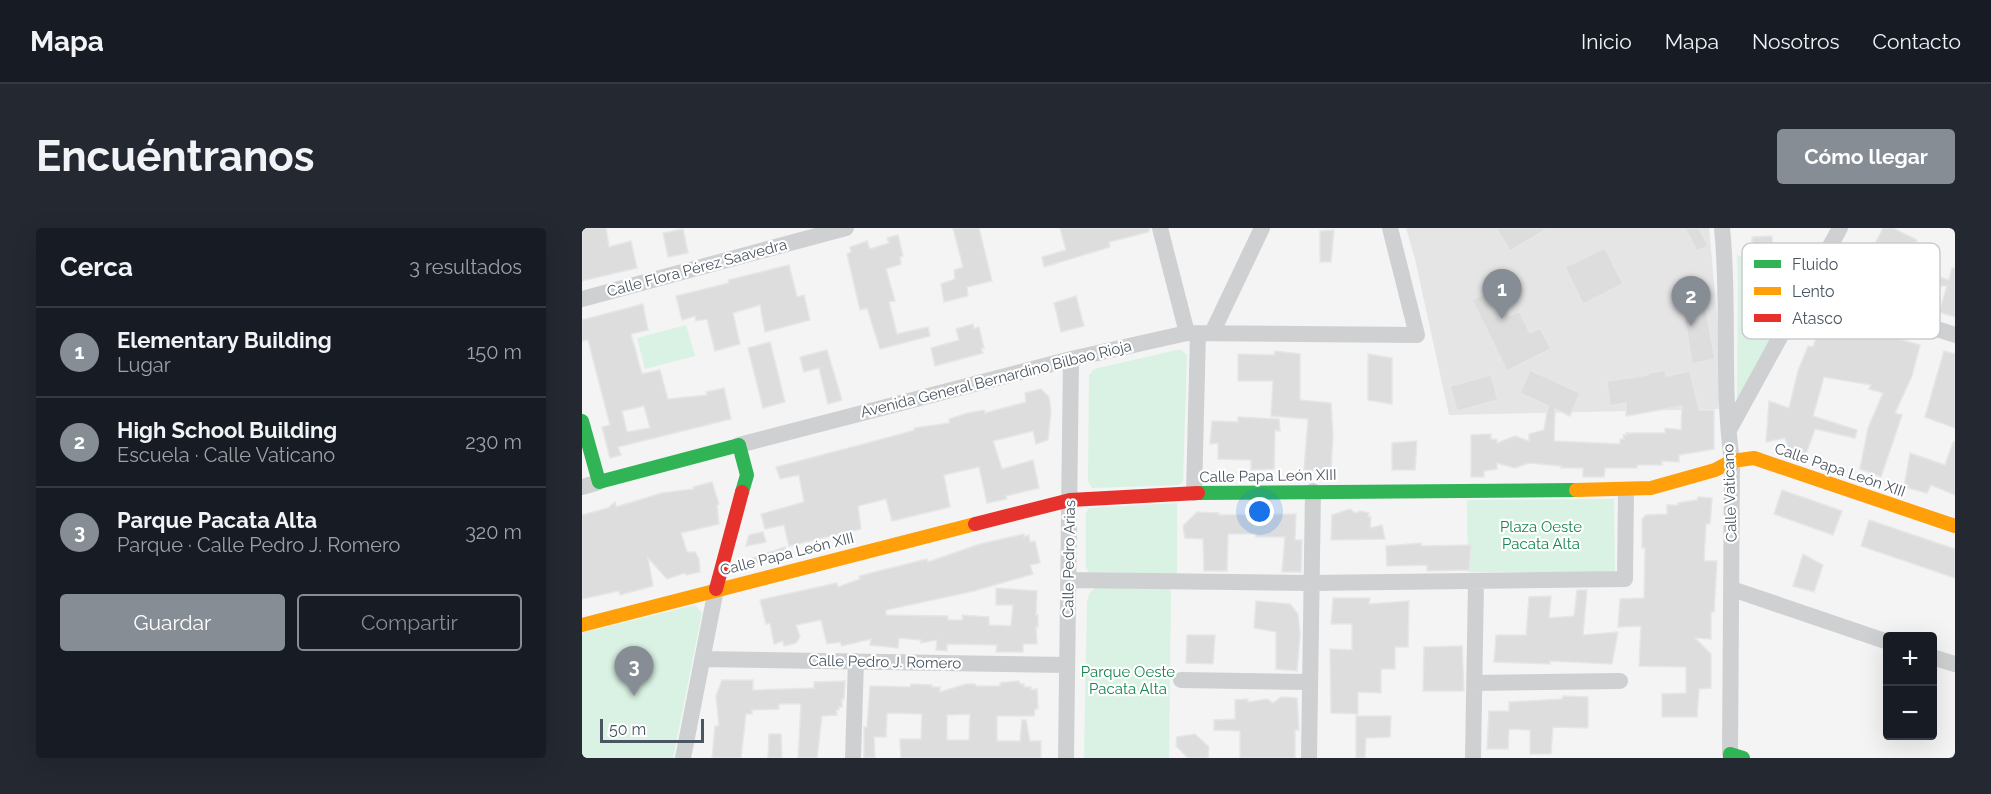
<!DOCTYPE html>
<html lang="es">
<meta charset="utf-8">
<style>
:root{--surface:#171b24;--page:#242831;--text:#f1f3f6;--muted:#9ea1a6;--line:#363941;--accent:#868d94}
body{margin:0;font-family:Raleway,sans-serif;background:var(--page);color:var(--text)}
.controls{position:absolute;right:18px;bottom:18px;display:grid;overflow:hidden;border-radius:6px;box-shadow:0 6px 24px #0002}
.controls button{width:54px;height:54px;display:grid;place-items:center;padding:0;border:0;border-bottom:2px solid var(--line);background:var(--surface);color:var(--text);font:30px sans-serif}
.scale{position:absolute;left:18px;bottom:15px;width:104px;box-sizing:border-box;padding-left:6px;border:3px solid #4a5661;border-top:0;font-size:16px;line-height:21px;white-space:nowrap;color:#4a5661;-webkit-text-stroke:4px #fff;paint-order:stroke}
.you{position:absolute;left:678px;top:284px;width:21px;height:21px;margin:-15px;border:4px solid #fff;border-radius:50%;background:#1a73e8;box-shadow:0 0 0 9px #1a73e833}
.badge{display:grid;place-items:center;width:39px;height:39px;border-radius:50%;background:var(--accent);color:#fff;font-size:20px;font-weight:700}
.pin{position:absolute;translate:-50% -50px;filter:drop-shadow(0 2px 3px #0008)}
.pin::after{content:'';position:absolute;top:32px;width:21px;height:18px;background:inherit;clip-path:polygon(0 0,100% 0,50% 100%)}
.list{margin:0;padding:0;list-style:none}
h2{display:flex;justify-content:space-between;align-items:center;height:78px;margin:0;padding:0 24px;font-size:26px}
h2 small{font-size:20px;font-weight:400;color:var(--muted)}
.list li{display:grid;grid-template-columns:39px 1fr auto;gap:18px;align-items:center;box-sizing:border-box;height:90px;padding:0 24px;border-top:2px solid var(--line)}
.list b{display:block;font-size:22px;white-space:nowrap}
.list p{margin:0;font-size:20px;white-space:nowrap;color:var(--muted)}
.list em{font-size:20px;font-style:normal;color:var(--muted)}
.actions{display:flex;gap:12px;padding:18px 24px}
.actions a{flex:1;padding:14px 0;border:2px solid var(--accent);border-radius:6px;text-align:center;font-size:21px;color:var(--accent)}
.actions .main{background:var(--accent);color:#fff}
.map{position:relative;flex:none;width:1373px;height:530px;overflow:hidden;border-radius:6px}
header{display:flex;align-items:center;gap:36px;box-sizing:border-box;height:84px;padding:0 30px;background:var(--surface);border-bottom:2px solid var(--line)}
header strong{font-size:28px}
nav{display:flex;gap:33px;margin-inline-start:auto;font-size:21px}
.intro{display:flex;align-items:center;justify-content:space-between;box-sizing:border-box;height:144px;padding:0 36px}
h1{margin:0;font-size:42px}
.button{padding:15px 27px;border-radius:6px;background:var(--accent);color:#fff;font-size:21px;font-weight:700}
main{display:flex;gap:36px;padding:0 36px}
aside{flex:1;background:var(--surface);border-radius:6px;box-shadow:0 6px 24px #0002}
.map>svg:first-child{display:block}
.education{fill:#e6e5e6}
.park{fill:#d9f2e3}
.building{fill:#ddddde;stroke:#e5e6e7;stroke-width:1.5;fill-rule:evenodd}
.lines{fill:none;stroke-linecap:round;stroke-linejoin:round}
.street{stroke:#ced0d2;stroke-width:16}
.fast{stroke:#30b455;stroke-width:14}
.slow{stroke:#ff9f0a;stroke-width:14}
.jam{stroke:#e5322d;stroke-width:14}
.labels{text-anchor:middle;stroke-width:4.5;stroke-linejoin:round;paint-order:stroke}
.street-label{font-size:15px;fill:#4a5661;stroke:#fff}
.park-label{font-size:15px;fill:#17864f;stroke:#fff}
.key{fill:#fff;stroke:#c9ccd0;stroke-width:1.5}
.key-label{font-size:16px;fill:#4a5661}
</style>
<header>
<strong>Mapa</strong>
<nav><a>Inicio</a><a>Mapa</a><a>Nosotros</a><a>Contacto</a></nav>
</header>
<div class="intro"><h1>Encuéntranos</h1><a class="button">Cómo llegar</a></div>
<main>
<aside>
<h2>Cerca<small>3 resultados</small></h2>
<ul class="list">
<li><span class="badge">1</span><div><b>Elementary Building</b><p>Lugar</p></div><em>150 m</em></li>
<li><span class="badge">2</span><div><b>High School Building</b><p>Escuela · Calle Vaticano</p></div><em>230 m</em></li>
<li><span class="badge">3</span><div><b>Parque Pacata Alta</b><p>Parque · Calle Pedro J. Romero</p></div><em>320 m</em></li>
</ul>
<div class="actions"><a class="main">Guardar</a><a>Compartir</a></div>
</aside>
<div class="map">
<svg width="1373" height="530" viewBox="0 0 1373 530">
<rect width="100%" height="100%" fill="#f4f4f4"/>
<!-- education -->
<path class="education" d="M824 0H1127L1137 108V181L867 187 833 31Z"/>
<!-- park -->
<path class="park" d="M1155 27 1223 49 1156 171 1155 169 1156 56Z
M104 97 113 128 63 141 55 110Z
M595 122H599L605 127 601 254 597 257 510 260 506 253 507 147 512 141 516 140Z
M1032 271 1033 344H886L885 272Z
M595 275V347L507 344 504 339V285L507 280Z
M514 359H589L587 530H502L505 375 507 366Z
M113 377 120 385 91 530H0V405Z"/>
<!-- building -->
<path class="building" d="M0 0H24L27 19 49 13 55 40 0 53Z
M371 0H397L410 53 385 59 386 68 362 74 359 56 373 51 372 42 381 39Z
M478 0H567V4L527 14 528 19 462 39 460 29 484 22Z
M914 0H966L928 23Z
M1103 0H1117L1126 18 1115 23Z
M1301 0H1311L1335 12 1330 23 1334 25 1327 40 1367 52 1370 40H1373V89L1357 84 1365 58H1341L1335 75 1302 65V68L1277 61 1284 34Z
M101 1 106 25 86 29 81 5Z
M752 2 749 34H738V3Z
M316 7 321 28 318 29 319 36 304 41 313 73 307 74 315 106 346 99 348 108 298 121 285 80 278 82 265 26 269 24 268 19 285 13 288 21 307 15 305 10Z
M1190 8 1192 75 1187 88 1173 83V30H1170V9Z
M1023 20 1041 56 1001 76 983 39Z
M207 37 215 69 222 67 228 92 183 104 178 77 151 85 158 116 133 123 125 91 114 93 113 88 100 92 94 68 147 55 146 52Z
M1119 55 1133 131 1110 136 1098 59Z
M913 60 927 88 937 83 948 105 958 100 969 121 925 143 890 72Z
M494 68 502 98 479 104 472 75Z
M61 76 66 102 49 106 60 146 78 142 86 171 125 167 124 164 142 160 149 191 36 219 39 227 28 230 20 199 28 197 6 112 0 113V92ZM62 178 68 200 45 204 40 183Z
M391 96 392 101 397 99 402 120 399 121 401 125 353 138 349 120 377 112 374 101Z
M1264 96 1338 117 1330 148 1313 185 1320 187 1299 249 1278 241 1286 200 1301 165 1287 161 1289 157 1242 149 1231 188 1275 202 1273 210 1233 201 1223 229 1207 221 1203 210 1184 214 1187 173 1207 180 1216 143 1226 118 1231 119 1238 98 1261 106Z
M188 114 203 174 181 180 166 120Z
M245 122 260 172 246 176 237 140 222 144 218 129Z
M693 123 718 126V172L749 175 751 207 749 243 722 242 726 191 689 188 691 153H656V126L692 127Z
M1362 123 1373 126V200L1343 189Z
M786 126 810 130V176L786 172Z
M948 142 998 165 988 188 973 181 972 213 1038 216V211H1042L1041 207H1045L1044 205H1083V200L1099 202 1100 178 1044 188V175L1028 178 1025 153 1066 147V145L1083 142 1084 148 1108 143 1117 182H1132V221L1097 227V234L1080 233V237H1055V240H1023L1022 249H1001V240H979V238L947 235 933 240 915 235V241L902 243V249H889V207L909 206V211H915V215L933 208 947 213V206L962 202 966 178 938 165Z
M909 147 916 172 875 183 868 158Z
M459 161 467 169 469 183 466 212 454 216 451 203 411 213 420 241 451 232 457 260 424 268 425 271 405 275 397 239 362 247 368 279 310 293 304 271 276 278 279 301 207 318 202 297 183 301 179 286 222 274 217 247 198 251 194 239 308 209 333 202 332 200 367 195V191L386 185 402 182 403 185 444 174 443 165Z
M656 189 697 191 698 203 693 202 692 241 669 242V232L636 231V215L628 216 630 193 656 194Z
M835 213 833 242H810V215Z
M1371 214H1373V267L1349 257 1345 265 1322 259 1328 225 1363 237Z
M130 254 137 276 135 277 137 296 99 305 105 324H113L117 331 118 344 104 347 103 345 85 351 66 330 71 358 38 367 37 363 0 371V287L26 280 33 274 34 279 80 265 112 261 111 259Z
M1200 262 1260 283 1251 307 1192 286Z
M1116 269 1130 270 1128 296H1124L1122 333H1135L1132 384H1129V411L1113 410 1129 426V460L1117 461 1115 489H1080V466L1104 465V439L1057 438 1059 398 1036 399 1038 371 1062 370 1063 320H1060V291L1064 287 1085 286V277H1096V275L1115 272Z
M768 281 773 285 779 283 787 285 786 289H789L788 300 800 297 803 311 749 312 750 287Z
M615 284 637 285V287L714 286 713 312H720L719 344H700L703 309H674V306H646L645 343H622L621 311 603 310 601 298Z
M1287 292 1373 321V350L1279 318Z
M181 304 184 314 164 318 167 307Z
M442 306V309L447 307 448 314 453 313 458 335 448 337 451 346 392 363 304 382V387L366 388V392H381L380 387 407 389V397L429 398 431 377H414V360L455 363 454 387H456V399H454L455 416H441V424H414L415 417 365 416V423L354 422 355 412 339 415V412L317 410 316 420 288 417 289 411 260 418 258 414 245 416 239 392 214 397 218 409 214 415 202 418 201 413 192 416 188 395 184 396 178 372 255 355 256 359 278 351 277 348 345 331 346 334 398 316Z
M839 315V318L889 317 887 342 845 343V337L805 338 804 318Z
M203 319 206 330 172 336 170 330Z
M1221 326 1241 337 1232 364 1211 358Z
M995 362H1005L1001 407 1036 404 1030 436 968 433V436L912 434 914 407H944L947 369 969 368 967 390 992 388Z
M751 370H788L787 376 827 373 826 419H813V441H799V465L776 464V486L749 485 748 421 770 422V396H749Z
M674 373 708 376 716 386 718 406 715 443 694 441V404L672 400Z
M605 407H633L631 436 604 435Z
M880 418 882 463H841L842 419Z
M140 452H171V462L232 460V454L263 453 262 471H260V479H257V482H254L255 487 240 488 235 530H216L219 476H197V481L170 482V486H164L159 530H130L133 498H137L134 468Z
M437 453 438 456H442V459H449V462L455 461 456 481H453L452 488H415V513H438L440 492H444L448 513H459V530H319L318 511H339L340 486 308 485 305 486 304 509H292L293 530H282V499H285L288 458 328 459 329 456 350 457V459H358V464L384 456H393L394 458H418V455ZM388 486 387 512H365V487Z
M981 468 1006 469V500L971 499 969 526H948V502L927 501 926 521H905L907 483H927V474L980 471Z
M699 469 715 470 717 502H713V530H658V503L632 502V492L653 491V472L666 471V474L685 471 691 475Z
M774 488H809L808 509 784 510 783 530H774Z
M187 506H199L200 530H186Z
M613 506 627 519 626 530H606L594 518 595 509Z"/>
<g class="lines">
<!-- street -->
<path class="street" d="M578 0 605 105
M1140 0C1148 77 1139 156 1150 233L1148 526
M1227 59 1373 107
M0 71 264 0
M630 105 680 0
M1147 202 1258 0
M157 217 489 131 605 105 835 107 808 0
M0 259 17 254
M612 265 616 105
M487 352 729 355 1043 351 1044 262
M1150 361 1306 414
M1350 429 1373 436
M121 431 485 437
M599 452 728 454
M892 455 1038 453
M101 530 134 361
M271 530 274 433
M484 530 489 131
M727 530 731 263
M891 530 894 354"/>
<!-- fast -->
<path class="fast" d="M0 193 17 254 157 217 165 247 160 264
M616 265 994 262
M1148 530V526L1161 530"/>
<!-- slow -->
<path class="slow" d="M994 262 1069 260 1133 242 1150 233 1172 230 1373 298
M0 397 393 296"/>
<!-- jam -->
<path class="jam" d="M393 296 488 272 616 265
M134 361 160 264"/>
</g>
<g class="labels">
<!-- street labels -->
<g class="street-label">
<text transform="translate(115 40) rotate(-15)" y="5">Calle Flora Pérez Saavedra</text>
<text transform="translate(414 151) rotate(-14)" y="5">Avenida General Bernardino Bilbao Rioja</text>
<text transform="translate(1258 242) rotate(19)" y="5">Calle Papa León XIII</text>
<text transform="translate(686 248) rotate(-1)" y="5">Calle Papa León XIII</text>
<text transform="translate(1148 265) rotate(-92)" y="5">Calle Vaticano</text>
<text transform="translate(205 326) rotate(-14)" y="5">Calle Papa León XIII</text>
<text transform="translate(487 331) rotate(-89)" y="5">Calle Pedro Arias</text>
<text transform="translate(303 434) rotate(1)" y="5">Calle Pedro J. Romero</text>
</g>
<!-- park labels -->
<g class="park-label">
<text x="959" y="304">Plaza Oeste<tspan x="959" dy="17">Pacata Alta</tspan></text>
<text x="546" y="449">Parque Oeste<tspan x="546" dy="17">Pacata Alta</tspan></text>
</g>
</g>
<!-- legend -->
<rect x="1160" y="15" width="198" height="96" rx="9" class="key"/>
<rect x="1172" y="32" width="27" height="8" fill="#30b455"/>
<rect x="1172" y="59" width="27" height="8" fill="#ff9f0a"/>
<rect x="1172" y="86" width="27" height="8" fill="#e5322d"/>
<g class="key-label">
<text x="1210" y="42">Fluido</text>
<text x="1210" y="69">Lento</text>
<text x="1210" y="96">Atasco</text>
</g>
</svg>
<div class="controls">
<button>+</button>
<button>−</button>
</div>
<div class="scale">50 m</div>
<div class="you"></div>
<div class="pin badge" style="left:920px;top:91px">1</div>
<div class="pin badge" style="left:1109px;top:98px">2</div>
<div class="pin badge" style="left:52px;top:468px">3</div>
</div>
</main>
